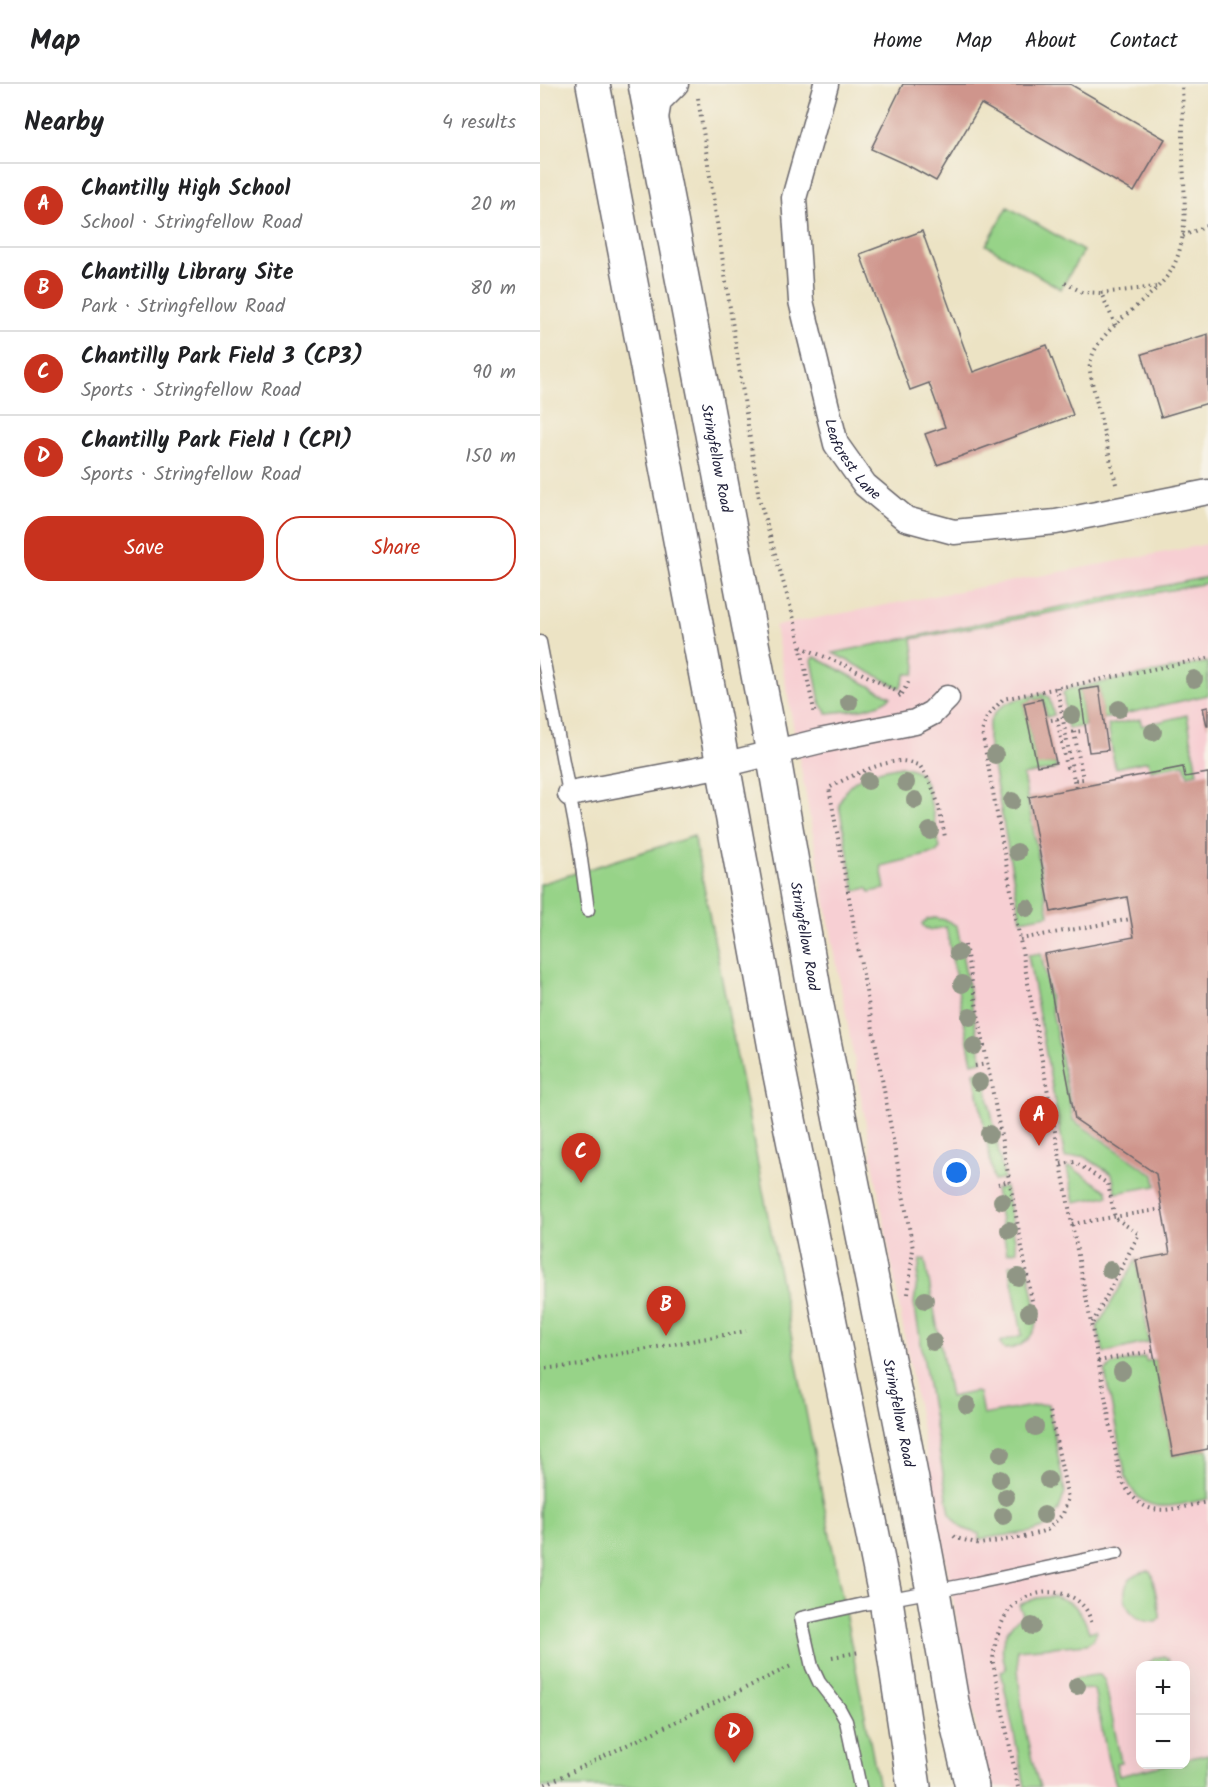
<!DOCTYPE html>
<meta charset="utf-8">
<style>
:root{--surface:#fff;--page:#f6f6f6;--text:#202124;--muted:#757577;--line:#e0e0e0;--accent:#c8321e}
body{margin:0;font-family:Kalam,sans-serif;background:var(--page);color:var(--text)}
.controls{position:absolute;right:18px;bottom:18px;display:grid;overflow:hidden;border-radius:12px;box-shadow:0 6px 24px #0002}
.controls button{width:54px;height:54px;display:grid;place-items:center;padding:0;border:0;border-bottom:2px solid var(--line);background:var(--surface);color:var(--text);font:30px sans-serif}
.you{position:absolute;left:417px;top:1089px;width:21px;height:21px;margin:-15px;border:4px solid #fff;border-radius:50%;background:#1a73e8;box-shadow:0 0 0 9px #1a73e833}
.badge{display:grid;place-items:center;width:39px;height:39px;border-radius:50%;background:var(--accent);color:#fff;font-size:20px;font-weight:700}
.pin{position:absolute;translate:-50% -50px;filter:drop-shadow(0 2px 3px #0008)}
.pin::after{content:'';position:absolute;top:32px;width:21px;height:18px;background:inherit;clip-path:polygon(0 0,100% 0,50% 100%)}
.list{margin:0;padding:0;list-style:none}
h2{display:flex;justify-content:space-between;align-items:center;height:78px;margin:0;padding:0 24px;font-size:26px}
h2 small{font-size:20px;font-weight:400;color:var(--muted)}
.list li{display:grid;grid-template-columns:39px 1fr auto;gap:18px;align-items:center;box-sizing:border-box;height:84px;padding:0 24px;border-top:2px solid var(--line)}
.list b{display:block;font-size:22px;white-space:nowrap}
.list p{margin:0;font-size:20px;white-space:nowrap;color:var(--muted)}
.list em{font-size:20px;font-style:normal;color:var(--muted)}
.actions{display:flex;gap:12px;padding:18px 24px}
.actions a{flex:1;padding:14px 0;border:2px solid var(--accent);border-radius:24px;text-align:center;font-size:21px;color:var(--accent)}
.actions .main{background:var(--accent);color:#fff}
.map{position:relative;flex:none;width:668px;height:1703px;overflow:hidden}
header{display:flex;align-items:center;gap:36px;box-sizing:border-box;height:84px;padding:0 30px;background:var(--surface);border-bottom:2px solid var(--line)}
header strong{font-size:28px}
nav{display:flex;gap:33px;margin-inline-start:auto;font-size:21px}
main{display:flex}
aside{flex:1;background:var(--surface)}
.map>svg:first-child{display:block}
.built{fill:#f7cfd3;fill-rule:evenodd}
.green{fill:#97d388;stroke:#5c7a62;stroke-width:1.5}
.building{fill:#cf958c}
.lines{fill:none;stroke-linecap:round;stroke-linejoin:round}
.service-casing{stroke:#69666b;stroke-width:15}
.minor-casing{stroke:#69666b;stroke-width:27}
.secondary-casing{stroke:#69666b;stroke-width:36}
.path{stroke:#69666b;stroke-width:4;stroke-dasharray:1.5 4.5;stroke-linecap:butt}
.service{stroke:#fff;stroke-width:12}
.minor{stroke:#fff;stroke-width:24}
.secondary{stroke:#fff;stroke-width:33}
.tree{fill:#909685}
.labels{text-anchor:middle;stroke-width:4.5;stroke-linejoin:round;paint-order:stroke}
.street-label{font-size:15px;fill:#22223b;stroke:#f7f3e8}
</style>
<header>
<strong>Map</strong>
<nav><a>Home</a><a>Map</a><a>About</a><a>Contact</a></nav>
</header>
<main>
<aside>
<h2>Nearby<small>4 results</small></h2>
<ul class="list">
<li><span class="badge">A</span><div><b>Chantilly High School</b><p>School · Stringfellow Road</p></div><em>20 m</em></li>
<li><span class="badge">B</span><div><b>Chantilly Library Site</b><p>Park · Stringfellow Road</p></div><em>80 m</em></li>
<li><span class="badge">C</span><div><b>Chantilly Park Field 3 (CP3)</b><p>Sports · Stringfellow Road</p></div><em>90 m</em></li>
<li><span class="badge">D</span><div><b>Chantilly Park Field 1 (CP1)</b><p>Sports · Stringfellow Road</p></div><em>150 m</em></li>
</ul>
<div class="actions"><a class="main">Save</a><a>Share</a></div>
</aside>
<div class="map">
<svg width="668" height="1703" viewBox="0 0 668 1703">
<rect width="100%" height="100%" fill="#f7f3e8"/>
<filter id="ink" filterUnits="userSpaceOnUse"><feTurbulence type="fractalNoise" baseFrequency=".0167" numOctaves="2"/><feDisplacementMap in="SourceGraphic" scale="12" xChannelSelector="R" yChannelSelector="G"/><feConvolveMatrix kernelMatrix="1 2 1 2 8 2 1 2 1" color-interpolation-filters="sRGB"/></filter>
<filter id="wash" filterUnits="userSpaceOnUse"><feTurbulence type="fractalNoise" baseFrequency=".008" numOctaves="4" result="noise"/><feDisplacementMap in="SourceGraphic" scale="24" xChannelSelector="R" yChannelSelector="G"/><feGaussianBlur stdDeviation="1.35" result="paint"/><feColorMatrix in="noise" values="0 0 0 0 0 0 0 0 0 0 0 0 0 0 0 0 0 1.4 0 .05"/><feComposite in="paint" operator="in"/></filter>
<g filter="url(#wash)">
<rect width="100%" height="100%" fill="#ece3c4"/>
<!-- built -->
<path class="built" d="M668 460V1703H447L235 542ZM600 1582H646V1680H600Z"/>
<!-- green -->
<path class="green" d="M468 123 543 167 521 205 446 161Z
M668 493V499L372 555 376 583 374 590H366L360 604 293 569Z
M275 573 351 613C337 626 306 627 287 629L280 618 272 576Z
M668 578V611L563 635 559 603 540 606 545 642 528 645 523 609 528 605Z
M503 610 509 613 514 631 507 633 503 614 496 616 495 614 491 615V617L484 619 497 681 516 679V685L483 691 509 831 481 836 448 655C446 620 475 614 503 610Z
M647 631 657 689 648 691 644 680 610 686 608 677 575 684 568 641 600 635 602 642Z
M361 682C369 684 377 685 382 692 391 706 395 746 400 764L395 769 341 782 345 805 330 808 327 804 315 807 299 721C308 691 334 687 361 682Z
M154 752 339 1703H0V800Z
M395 834 406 836 417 842 442 977 432 979 406 843C397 844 387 850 382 840L388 835Z
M501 869 533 1036 614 1091 616 1102 576 1109 572 1090 543 1072 525 1074 488 871Z
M443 986 464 1095 454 1097 434 988Z
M531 1083 567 1107 568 1112 534 1118 527 1084Z
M465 1103 477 1167 467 1169 455 1105Z
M385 1175 410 1313 434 1308 439 1309 443 1331 498 1321 508 1320 525 1408 519 1426 511 1437 503 1444 491 1448 439 1455V1450L422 1444 410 1430 374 1219 380 1176Z
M596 1176 609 1258 564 1269 557 1243Z
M487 1178 498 1234C495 1253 482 1265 464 1265L460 1259 462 1257 482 1251 469 1181Z
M605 1273 606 1277 615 1276 633 1372 668 1365V1415C634 1421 603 1435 586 1394L565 1288 571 1281Z
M610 1487 612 1491 620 1530V1534L616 1538C576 1539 575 1485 610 1487Z
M515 1512C536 1520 542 1526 549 1548L556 1546 557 1548 553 1556 547 1560 477 1566C479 1612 485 1659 500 1703H485L461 1587 466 1585C458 1560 463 1547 483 1530L479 1521 497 1514Z
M624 1572 628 1575 630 1581H606L615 1574Z
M556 1591H560L565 1597 581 1678 576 1679 579 1692 624 1681 646 1680V1675L668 1670V1703H577L568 1676 554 1605 534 1606 532 1597 535 1594Z"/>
<g id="blocks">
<!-- building -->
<path class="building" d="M363 0H530L625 55 594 108 441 20 396 97 369 82 331 65Z
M382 147 433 288 507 261 533 331 397 381 385 350 405 343 389 299 370 306 320 170Z
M668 250V319L621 333 602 270Z
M559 603 568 666 549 668 540 606Z
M502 615 516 679 497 682 484 619Z
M668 623V642H667L663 624Z
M643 683 645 693 668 689V1365L633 1372 596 1176 630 1170 616 1090 535 1035 504 870 594 853 587 813 511 828 489 713Z"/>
</g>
</g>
<g filter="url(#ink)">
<use href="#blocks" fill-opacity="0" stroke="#69666b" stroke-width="1.5"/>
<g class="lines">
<defs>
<path id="service" d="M0 558 39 761 48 826
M320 1703 306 1637 299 1624 279 1598 272 1583 261 1534 324 1520 436 1499 577 1469"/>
<g id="minor">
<path id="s1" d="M286 0 254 114 261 217 296 360 325 401 366 435 414 448 516 438 668 408"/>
<path d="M115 40 119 17 136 0"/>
<path d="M30 710 183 681 280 657 375 638 392 629 407 614"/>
</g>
<g id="secondary">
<path d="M53 0 183 681 239 986 346 1516 374 1703"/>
<path id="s2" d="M105 0 233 669 277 922 368 1375 393 1507 412 1618 432 1703"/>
</g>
</defs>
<!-- service casing -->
<use href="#service" class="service-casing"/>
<!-- minor casing -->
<use href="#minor" class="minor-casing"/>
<!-- secondary casing -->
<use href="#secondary" class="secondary-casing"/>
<!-- path -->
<path class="path" d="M158 14 219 414 256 542 275 631
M643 152 668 141
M525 199 542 208 561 209 576 242
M561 209 616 203
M576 400 552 298C551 292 549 285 550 280 557 240 620 215 635 179 649 147 644 108 643 74 643 49 643 25 642 0
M261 563 307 582 362 610 356 614
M668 574 463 615 447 633 442 648 532 1140 581 1396C606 1439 626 1425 668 1418
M517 603 534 696 543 695 534 648 543 647
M362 610 370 595
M511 636 517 635 527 683H532
M534 696 536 704
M480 855 591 835
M425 861 496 1238
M435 982 447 980
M521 1080 535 1078 568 1100 575 1134 599 1150 551 1242
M458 1100 469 1097
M532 1140 622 1125
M368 1210 373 1165 289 704C308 693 339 678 361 677 367 677 375 680 380 682 397 707 399 723 405 753
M558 1277 613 1267
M0 1285 42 1281 57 1274 206 1247
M414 1452 416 1454 440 1460 484 1453 507 1446 523 1430 528 1414 510 1327
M292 1573 320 1568
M0 1703 251 1582
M478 1703 453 1579C453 1563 461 1532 473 1522 493 1503 534 1502 548 1529 550 1533 551 1538 553 1542"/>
<!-- service -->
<use href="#service" class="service"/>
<!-- minor -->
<use href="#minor" class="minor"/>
<!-- secondary -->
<use href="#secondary" class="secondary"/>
</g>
<!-- trees -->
<g class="tree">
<circle cx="654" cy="595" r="9"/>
<circle cx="309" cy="618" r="9"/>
<circle cx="579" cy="625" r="9"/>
<circle cx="532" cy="631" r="9"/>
<circle cx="613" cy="648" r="9"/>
<circle cx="455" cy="671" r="9"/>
<circle cx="328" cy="697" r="9"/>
<circle cx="366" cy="699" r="9"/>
<circle cx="375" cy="716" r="9"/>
<circle cx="472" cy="717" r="9"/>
<circle cx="390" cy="747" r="9"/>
<circle cx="477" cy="768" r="9"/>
<circle cx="487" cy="824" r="9"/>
<circle cx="418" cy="869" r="9"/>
<circle cx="422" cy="900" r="9"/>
<circle cx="430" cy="933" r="9"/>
<circle cx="434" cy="962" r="9"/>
<circle cx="439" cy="998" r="9"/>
<circle cx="449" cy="1050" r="9"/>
<circle cx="462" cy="1117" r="9"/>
<circle cx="469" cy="1146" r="9"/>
<circle cx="570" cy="1186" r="9"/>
<circle cx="478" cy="1193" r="9"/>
<circle cx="385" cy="1216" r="9"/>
<circle cx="489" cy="1228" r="9"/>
<circle cx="393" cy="1258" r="9"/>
<circle cx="582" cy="1287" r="9"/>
<circle cx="427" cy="1321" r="9"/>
<circle cx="495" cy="1343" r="9"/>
<circle cx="461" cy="1370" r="9"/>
<circle cx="460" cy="1395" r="9"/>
<circle cx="508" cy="1396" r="9"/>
<circle cx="466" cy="1413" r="9"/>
<circle cx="504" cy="1431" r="9"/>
<circle cx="463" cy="1432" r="9"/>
<circle cx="492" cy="1542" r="9"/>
<circle cx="537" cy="1602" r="9"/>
</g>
</g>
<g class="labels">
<!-- street labels -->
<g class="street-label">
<text dy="5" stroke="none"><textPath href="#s1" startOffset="390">Leafcrest Lane</textPath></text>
<text dy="5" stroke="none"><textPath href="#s2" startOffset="381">Stringfellow Road</textPath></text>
<text dy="5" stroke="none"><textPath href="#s2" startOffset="867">Stringfellow Road</textPath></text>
<text dy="5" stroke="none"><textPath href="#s2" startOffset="1353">Stringfellow Road</textPath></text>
</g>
</g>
</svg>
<div class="controls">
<button>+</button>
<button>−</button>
</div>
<div class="you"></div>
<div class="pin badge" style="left:499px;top:1062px">A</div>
<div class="pin badge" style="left:126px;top:1252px">B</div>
<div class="pin badge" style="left:41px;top:1099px">C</div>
<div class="pin badge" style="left:194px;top:1679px">D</div>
</div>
</main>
